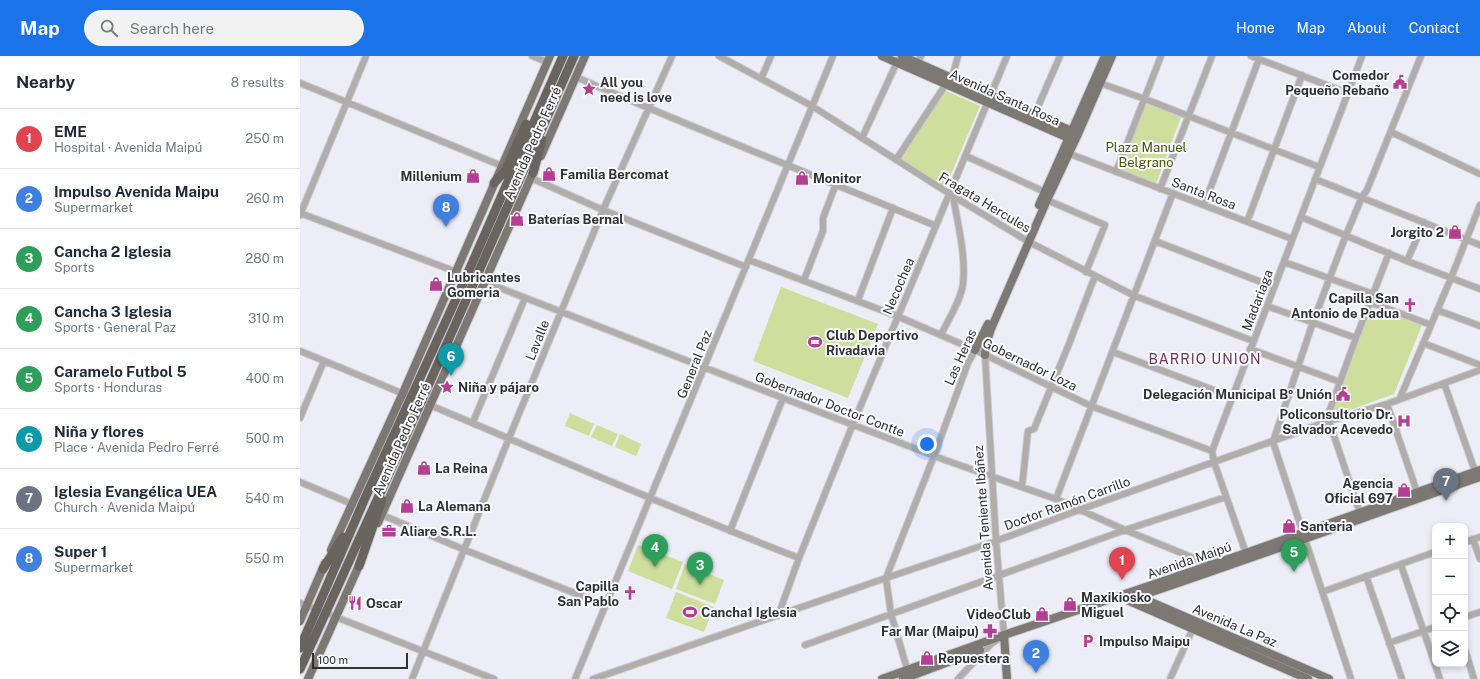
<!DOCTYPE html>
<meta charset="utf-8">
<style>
:root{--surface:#fff;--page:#f2f2f3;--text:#1f2937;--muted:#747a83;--line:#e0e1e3;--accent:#1a73e8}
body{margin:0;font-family:"Public Sans",sans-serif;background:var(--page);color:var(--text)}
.controls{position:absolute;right:12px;bottom:12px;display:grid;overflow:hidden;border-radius:8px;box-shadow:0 2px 6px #0003}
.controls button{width:36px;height:36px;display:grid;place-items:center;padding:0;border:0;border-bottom:1px solid var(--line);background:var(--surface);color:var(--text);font:20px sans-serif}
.scale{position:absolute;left:12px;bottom:10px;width:96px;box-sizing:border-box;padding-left:4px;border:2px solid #313135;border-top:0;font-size:11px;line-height:14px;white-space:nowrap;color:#313135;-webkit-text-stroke:3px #fafbfe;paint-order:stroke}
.you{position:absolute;left:627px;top:388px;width:14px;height:14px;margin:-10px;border:3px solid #fff;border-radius:50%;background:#1a73e8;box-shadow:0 0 0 6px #1a73e833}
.badge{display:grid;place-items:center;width:26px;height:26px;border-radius:50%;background:var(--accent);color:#fff;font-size:13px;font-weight:700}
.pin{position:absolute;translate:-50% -33px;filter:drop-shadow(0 1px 2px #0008)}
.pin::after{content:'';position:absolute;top:21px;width:14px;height:12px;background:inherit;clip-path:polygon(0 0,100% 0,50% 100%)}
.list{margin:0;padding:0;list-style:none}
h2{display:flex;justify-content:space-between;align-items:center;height:52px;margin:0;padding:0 16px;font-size:17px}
h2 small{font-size:13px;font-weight:400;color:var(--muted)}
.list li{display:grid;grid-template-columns:26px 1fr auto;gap:12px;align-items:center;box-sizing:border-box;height:60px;padding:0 16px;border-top:1px solid var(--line)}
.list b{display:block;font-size:15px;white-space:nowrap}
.list p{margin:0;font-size:13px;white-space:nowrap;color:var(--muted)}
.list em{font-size:13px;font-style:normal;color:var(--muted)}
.icon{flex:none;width:22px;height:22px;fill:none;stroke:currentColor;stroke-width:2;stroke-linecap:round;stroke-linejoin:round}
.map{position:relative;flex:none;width:1180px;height:623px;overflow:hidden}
header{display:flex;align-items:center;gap:24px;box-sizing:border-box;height:56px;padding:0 20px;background:var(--accent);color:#fff}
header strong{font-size:19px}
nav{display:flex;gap:22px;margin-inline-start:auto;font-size:14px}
.search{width:280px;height:36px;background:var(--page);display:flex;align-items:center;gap:10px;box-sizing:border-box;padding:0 14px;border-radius:22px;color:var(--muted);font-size:15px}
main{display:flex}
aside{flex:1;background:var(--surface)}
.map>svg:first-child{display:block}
.green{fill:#cede9c}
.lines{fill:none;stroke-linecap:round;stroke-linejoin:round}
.minor-casing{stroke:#cacbd3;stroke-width:8}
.major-casing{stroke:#cacbd3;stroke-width:10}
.highway-casing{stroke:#cacbd3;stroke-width:11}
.minor{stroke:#b0adaa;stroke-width:6}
.major{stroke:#7d7872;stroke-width:8}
.highway{stroke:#6a645e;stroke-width:9}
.labels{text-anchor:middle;stroke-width:4;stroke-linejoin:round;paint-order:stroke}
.poi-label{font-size:13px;font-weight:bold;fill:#313135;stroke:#fafbfe;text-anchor:start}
.street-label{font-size:13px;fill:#313135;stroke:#fafbfe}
.park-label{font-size:13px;fill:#4a5703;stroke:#fafbfe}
.neighbourhood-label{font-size:14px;letter-spacing:1px;fill:#6e325b;stroke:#fafbfe}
</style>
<header>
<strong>Map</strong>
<div class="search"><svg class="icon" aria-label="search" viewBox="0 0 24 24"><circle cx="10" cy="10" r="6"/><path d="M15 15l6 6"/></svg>Search here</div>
<nav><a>Home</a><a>Map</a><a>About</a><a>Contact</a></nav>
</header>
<main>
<aside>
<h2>Nearby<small>8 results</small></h2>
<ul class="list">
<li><span class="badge" style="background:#e0444e">1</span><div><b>EME</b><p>Hospital · Avenida Maipú</p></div><em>250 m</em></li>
<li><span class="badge" style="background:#3f7fe0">2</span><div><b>Impulso Avenida Maipu</b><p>Supermarket</p></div><em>260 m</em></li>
<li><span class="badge" style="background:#2e9e5b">3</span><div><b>Cancha 2 Iglesia</b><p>Sports</p></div><em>280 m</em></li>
<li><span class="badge" style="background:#2e9e5b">4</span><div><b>Cancha 3 Iglesia</b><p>Sports · General Paz</p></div><em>310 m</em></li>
<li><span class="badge" style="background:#2e9e5b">5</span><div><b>Caramelo Futbol 5</b><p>Sports · Honduras</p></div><em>400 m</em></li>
<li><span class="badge" style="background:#0f9aa8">6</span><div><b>Niña y flores</b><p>Place · Avenida Pedro Ferré</p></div><em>500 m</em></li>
<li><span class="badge" style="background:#6b7280">7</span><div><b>Iglesia Evangélica UEA</b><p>Church · Avenida Maipú</p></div><em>540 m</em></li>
<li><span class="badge" style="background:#3f7fe0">8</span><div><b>Super 1</b><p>Supermarket</p></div><em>550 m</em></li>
</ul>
</aside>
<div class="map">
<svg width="1180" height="623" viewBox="0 0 1180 623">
<rect width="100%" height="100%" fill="#ecedf6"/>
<!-- green -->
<path class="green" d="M644 34 680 50 645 132 601 104Z
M846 45 881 61 856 128 819 113Z
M481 231 578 268 548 342 453 305Z
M1070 251 1122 269 1094 338 1030 361Z
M270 357 294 368 289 380 265 370Z
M297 369 318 378 312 390 291 381Z
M320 378 341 388 336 400 315 391Z
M338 489 383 506 372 533 328 515Z
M385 508 424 524 415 548 376 533Z
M376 536 414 551 404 576 366 562Z"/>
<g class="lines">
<defs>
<path id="minor" d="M232 0 247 6
M419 0 512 50 653 140 729 186 835 240 953 285
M951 0 1047 37
M617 7 621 0
M276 21C395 73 516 120 636 170
M461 23 471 0
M797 26 845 43 1019 111
M0 27 202 110
M733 62 760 0
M1091 76 1180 118
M562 82 598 4
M765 96 992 183
M666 100 745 136
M596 104 646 28 652 22 658 0
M816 116 861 0
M231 122 303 154 446 211
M1015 123 1180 189
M860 133 912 0
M747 144 805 169 786 216
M904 149 959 3
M0 157 170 221
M0 159 66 0
M1001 161 1107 205 1180 233
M947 166 1002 19
M855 185 974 231
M449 204 597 260 675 294 791 350 912 395
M1107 205 1124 166
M984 206 1073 238
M504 224 523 175V162L536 128
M182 225 483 342 645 404 756 443 825 474 911 509
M558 244 593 152
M1070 246 1131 269
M967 250 1056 282
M1137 254 1180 270
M641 279C648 264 661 244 663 228 666 199 658 169 653 140
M1123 287 1180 309
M950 293 1040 326
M0 295C167 363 331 437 499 502
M813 296 932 341
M1144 327 1176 418
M1100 342 1151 222 1180 149
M1087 348 1118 439
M0 362 24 305
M173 366 225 242
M0 426 52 448
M722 431 728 375 734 373 769 288 795 220
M756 443 873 137
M82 459 165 494 305 549
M1061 460 1029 365 1028 359 1056 282 1089 197
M430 475 483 342
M1173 483 1180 503
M1165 486 1180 481
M946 497 914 406 912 395 1062 0
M1101 509 1140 623
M1066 520 1102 623
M1022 536 1135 496
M0 547 194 623
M478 560 499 502 553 368 707 0
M1165 561 1180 556
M1089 587 1135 571
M505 589 825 474 926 441
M1165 594 1174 623
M608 616 591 558 586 522 634 400 668 307 675 294
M112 623 209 382 303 154 372 0
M275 623 533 0
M293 623 586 522 696 485 779 454 1029 365 1087 348 1180 314
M658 623 691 588 704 579 696 485 685 299
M870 623 894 570
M1051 623 973 386 1013 266 1046 179 1062 141 1067 134 1121 0"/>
<path id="major" d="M582 0 773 84
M602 0 776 77
M241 100 285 0
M739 149 805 0
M675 294 688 268
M685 299 686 288 691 273 747 144 778 78 812 0
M78 467 235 112
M31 494 103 337 250 0
M837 540 1029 623
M831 543C948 504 1064 461 1180 421
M827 544 1008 623
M0 565 25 507
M704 579 707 623
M8 623 61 505
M582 623 704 579 946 497 1180 414
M603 623 680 594"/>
<path id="highway" d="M233 117 242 84
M194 127 205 115 226 68
M59 510 82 444
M23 513 43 481
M0 592 65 442 167 219 263 0
M0 613 98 398 274 0"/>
</defs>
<!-- minor casing -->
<use href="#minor" class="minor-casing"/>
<!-- major casing -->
<use href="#major" class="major-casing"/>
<!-- highway casing -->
<use href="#highway" class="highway-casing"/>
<!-- minor -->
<use href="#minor" class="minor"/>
<!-- major -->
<use href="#major" class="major"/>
<!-- highway -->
<use href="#highway" class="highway"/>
</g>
<!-- icons -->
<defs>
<symbol id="civic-bare" viewBox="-9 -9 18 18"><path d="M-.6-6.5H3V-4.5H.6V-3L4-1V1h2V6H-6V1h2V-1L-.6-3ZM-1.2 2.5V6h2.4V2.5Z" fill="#b53d92" stroke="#fafbfe" stroke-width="2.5" paint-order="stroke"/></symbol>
<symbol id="sight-bare" viewBox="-9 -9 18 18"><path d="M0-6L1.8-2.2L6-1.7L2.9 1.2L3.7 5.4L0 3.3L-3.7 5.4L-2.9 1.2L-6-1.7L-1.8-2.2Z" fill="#b53d92" stroke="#fafbfe" stroke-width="2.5" paint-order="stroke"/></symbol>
<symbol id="shop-bare" viewBox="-9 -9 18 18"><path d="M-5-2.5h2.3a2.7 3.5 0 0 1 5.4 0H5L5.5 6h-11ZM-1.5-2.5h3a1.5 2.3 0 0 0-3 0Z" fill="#b53d92" stroke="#fafbfe" stroke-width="2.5" paint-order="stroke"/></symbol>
<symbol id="church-bare" viewBox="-9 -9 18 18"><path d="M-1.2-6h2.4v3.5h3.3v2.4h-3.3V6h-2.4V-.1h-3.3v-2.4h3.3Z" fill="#b53d92" stroke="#fafbfe" stroke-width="2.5" paint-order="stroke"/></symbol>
<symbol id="stadium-bare" viewBox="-9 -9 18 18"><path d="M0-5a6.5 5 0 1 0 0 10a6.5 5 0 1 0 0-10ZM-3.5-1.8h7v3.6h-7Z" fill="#b53d92" stroke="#fafbfe" stroke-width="2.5" paint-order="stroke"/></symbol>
<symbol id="hospital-bare" viewBox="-9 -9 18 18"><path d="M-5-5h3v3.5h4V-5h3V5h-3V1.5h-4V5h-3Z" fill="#b53d92" stroke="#fafbfe" stroke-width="2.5" paint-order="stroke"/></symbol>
<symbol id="office-bare" viewBox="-9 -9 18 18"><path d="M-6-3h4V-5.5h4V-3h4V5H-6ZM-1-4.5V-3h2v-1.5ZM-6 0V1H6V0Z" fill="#b53d92" stroke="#fafbfe" stroke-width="2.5" paint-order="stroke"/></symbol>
<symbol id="restaurant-bare" viewBox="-9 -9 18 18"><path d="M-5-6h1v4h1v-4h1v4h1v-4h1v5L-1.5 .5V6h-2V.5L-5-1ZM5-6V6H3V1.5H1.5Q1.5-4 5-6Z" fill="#b53d92" stroke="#fafbfe" stroke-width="2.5" paint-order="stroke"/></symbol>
<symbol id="pharmacy-bare" viewBox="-9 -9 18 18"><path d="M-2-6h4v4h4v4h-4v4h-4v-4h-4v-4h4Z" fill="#b53d92" stroke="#fafbfe" stroke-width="2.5" paint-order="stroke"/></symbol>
<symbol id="parking-bare" viewBox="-9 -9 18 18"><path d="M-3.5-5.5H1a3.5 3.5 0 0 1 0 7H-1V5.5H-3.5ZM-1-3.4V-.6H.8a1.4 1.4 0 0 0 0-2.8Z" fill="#b53d92" stroke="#fafbfe" stroke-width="2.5" paint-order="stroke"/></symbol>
</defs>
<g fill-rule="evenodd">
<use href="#civic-bare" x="1090" y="16" width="20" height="20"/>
<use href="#sight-bare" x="279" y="23" width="20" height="20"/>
<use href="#shop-bare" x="239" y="108" width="20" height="20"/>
<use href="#shop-bare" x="163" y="110" width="20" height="20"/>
<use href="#shop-bare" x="492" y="112" width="20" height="20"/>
<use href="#shop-bare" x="207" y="153" width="20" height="20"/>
<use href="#shop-bare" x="1145" y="166" width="20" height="20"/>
<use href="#shop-bare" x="126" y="218" width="20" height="20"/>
<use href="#church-bare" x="1100" y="239" width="20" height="20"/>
<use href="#stadium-bare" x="505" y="276" width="20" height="20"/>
<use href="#sight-bare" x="137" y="321" width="20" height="20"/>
<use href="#civic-bare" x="1033" y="328" width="20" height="20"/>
<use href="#hospital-bare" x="1094" y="355" width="20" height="20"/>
<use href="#shop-bare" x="114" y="402" width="20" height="20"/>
<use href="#shop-bare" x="1094" y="424" width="20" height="20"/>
<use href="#shop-bare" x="97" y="440" width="20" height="20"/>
<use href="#shop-bare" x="979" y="460" width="20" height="20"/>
<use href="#office-bare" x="79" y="465" width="20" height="20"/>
<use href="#church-bare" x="320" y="527" width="20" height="20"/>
<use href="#restaurant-bare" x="45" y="537" width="20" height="20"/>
<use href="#shop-bare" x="760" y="538" width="20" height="20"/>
<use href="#stadium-bare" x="380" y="546" width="20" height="20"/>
<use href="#shop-bare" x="732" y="548" width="20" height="20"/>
<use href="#pharmacy-bare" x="680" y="565" width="20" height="20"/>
<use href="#parking-bare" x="778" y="575" width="20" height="20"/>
<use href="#shop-bare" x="617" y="592" width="20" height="20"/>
</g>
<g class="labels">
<!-- poi labels -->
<g class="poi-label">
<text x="1089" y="24" text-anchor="end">Comedor<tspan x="1089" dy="15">Pequeño Rebaño</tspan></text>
<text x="300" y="31">All you<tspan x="300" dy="15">need is love</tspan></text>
<text x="260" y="123">Familia Bercomat</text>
<text x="162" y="125" text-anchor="end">Millenium</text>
<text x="513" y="127">Monitor</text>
<text x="228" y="168">Baterías Bernal</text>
<text x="1144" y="181" text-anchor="end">Jorgito 2</text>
<text x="147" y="226">Lubricantes<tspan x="147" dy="15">Gomeria</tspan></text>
<text x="1099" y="247" text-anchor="end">Capilla San<tspan x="1099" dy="15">Antonio de Padua</tspan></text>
<text x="526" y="284">Club Deportivo<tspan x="526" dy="15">Rivadavia</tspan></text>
<text x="158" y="336">Niña y pájaro</text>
<text x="1032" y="343" text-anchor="end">Delegación Municipal Bº Unión</text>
<text x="1093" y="363" text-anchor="end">Policonsultorio Dr.<tspan x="1093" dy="15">Salvador Acevedo</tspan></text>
<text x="135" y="417">La Reina</text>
<text x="1093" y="432" text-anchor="end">Agencia<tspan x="1093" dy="15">Oficial 697</tspan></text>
<text x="118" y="455">La Alemana</text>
<text x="1000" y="475">Santeria</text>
<text x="100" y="480">Aliare S.R.L.</text>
<text x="319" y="535" text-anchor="end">Capilla<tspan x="319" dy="15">San Pablo</tspan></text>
<text x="781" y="546">Maxikiosko<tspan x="781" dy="15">Miguel</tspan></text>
<text x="66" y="552">Oscar</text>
<text x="401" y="561">Cancha1 Iglesia</text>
<text x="731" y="563" text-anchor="end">VideoClub</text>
<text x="679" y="580" text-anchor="end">Far Mar (Maipu)</text>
<text x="799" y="590">Impulso Maipu</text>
<text x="638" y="607">Repuestera</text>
</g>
<!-- street labels -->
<g class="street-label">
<text transform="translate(705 41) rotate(24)" y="5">Avenida Santa Rosa</text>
<text transform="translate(232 87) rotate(-66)" y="5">Avenida Pedro Ferré</text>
<text transform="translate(904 137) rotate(21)" y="5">Santa Rosa</text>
<text transform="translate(685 146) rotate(31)" y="5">Fragata Hercules</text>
<text transform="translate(598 230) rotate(-67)" y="5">Necochea</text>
<text transform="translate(957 244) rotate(-69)" y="5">Madariaga</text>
<text transform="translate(237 284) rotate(-68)" y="5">Lavalle</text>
<text transform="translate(660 301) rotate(-66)" y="5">Las Heras</text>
<text transform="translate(394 308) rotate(-68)" y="5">General Paz</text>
<text transform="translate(730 308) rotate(26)" y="5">Gobernador Loza</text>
<text transform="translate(530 348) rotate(21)" y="5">Gobernador Doctor Contte</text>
<text transform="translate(101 383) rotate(-66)" y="5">Avenida Pedro Ferré</text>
<text transform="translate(767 447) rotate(-20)" y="5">Doctor Ramón Carrillo</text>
<text transform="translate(683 462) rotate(-94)" y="5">Avenida Teniente Ibáñez</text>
<text transform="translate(889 504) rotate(-19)" y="5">Avenida Maipú</text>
<text transform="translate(935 569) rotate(23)" y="5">Avenida La Paz</text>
</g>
<!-- park labels -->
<g class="park-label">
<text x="846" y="96">Plaza Manuel<tspan x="846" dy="15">Belgrano</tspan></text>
</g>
<!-- neighbourhood labels -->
<g class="neighbourhood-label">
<text x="905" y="308">BARRIO UNION</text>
</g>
</g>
</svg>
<div class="controls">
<button>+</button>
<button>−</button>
<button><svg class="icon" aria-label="locate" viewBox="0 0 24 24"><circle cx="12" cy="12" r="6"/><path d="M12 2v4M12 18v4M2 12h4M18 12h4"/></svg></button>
<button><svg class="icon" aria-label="layers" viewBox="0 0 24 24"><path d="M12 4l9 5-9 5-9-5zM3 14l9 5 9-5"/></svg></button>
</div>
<div class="scale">100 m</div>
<div class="you"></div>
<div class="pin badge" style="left:822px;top:524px;background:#e0444e">1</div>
<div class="pin badge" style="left:736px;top:617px;background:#3f7fe0">2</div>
<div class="pin badge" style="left:400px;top:529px;background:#2e9e5b">3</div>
<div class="pin badge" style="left:355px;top:511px;background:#2e9e5b">4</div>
<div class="pin badge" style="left:994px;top:516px;background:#2e9e5b">5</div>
<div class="pin badge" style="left:151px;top:320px;background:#0f9aa8">6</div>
<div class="pin badge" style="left:1146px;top:445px;background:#6b7280">7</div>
<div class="pin badge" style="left:146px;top:171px;background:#3f7fe0">8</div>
</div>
</main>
